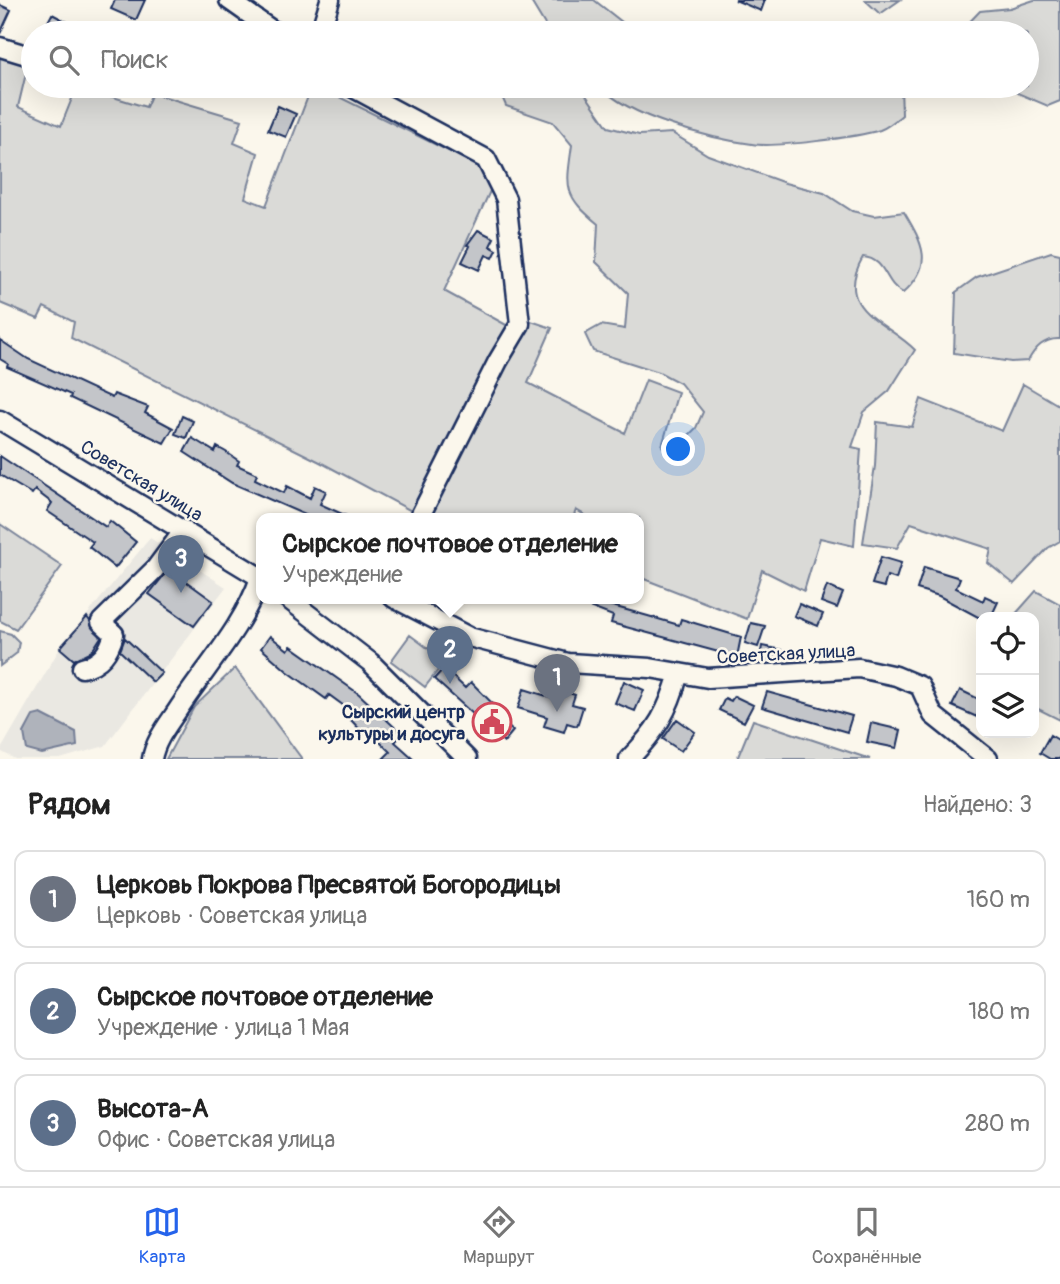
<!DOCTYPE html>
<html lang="ru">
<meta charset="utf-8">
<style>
:root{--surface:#fff;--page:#f6f6f6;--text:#222;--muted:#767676;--line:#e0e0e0;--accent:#2563eb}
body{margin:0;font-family:Pangolin,sans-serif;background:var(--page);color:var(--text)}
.controls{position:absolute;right:21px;bottom:21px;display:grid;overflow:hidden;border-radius:14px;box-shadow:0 7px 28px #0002}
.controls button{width:63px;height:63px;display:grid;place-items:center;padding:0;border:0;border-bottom:2px solid var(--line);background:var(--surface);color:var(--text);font:35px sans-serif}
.you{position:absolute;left:679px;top:450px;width:24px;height:24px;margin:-18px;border:5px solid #fff;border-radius:50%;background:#1a73e8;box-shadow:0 0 0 10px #1a73e833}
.badge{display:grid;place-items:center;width:46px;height:46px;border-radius:50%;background:var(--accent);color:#fff;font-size:23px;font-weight:700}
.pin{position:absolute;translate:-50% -58px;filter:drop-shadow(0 2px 4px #0008)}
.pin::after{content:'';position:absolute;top:37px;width:24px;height:21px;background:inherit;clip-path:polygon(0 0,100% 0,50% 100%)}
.popup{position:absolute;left:256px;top:513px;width:388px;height:91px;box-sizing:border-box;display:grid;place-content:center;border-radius:14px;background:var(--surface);filter:drop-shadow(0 2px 5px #0005);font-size:23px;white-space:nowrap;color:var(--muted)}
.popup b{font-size:26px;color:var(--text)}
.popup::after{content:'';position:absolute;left:50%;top:100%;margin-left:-14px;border:14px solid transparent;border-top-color:var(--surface)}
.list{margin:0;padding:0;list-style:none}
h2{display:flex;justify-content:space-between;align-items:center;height:91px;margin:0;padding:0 28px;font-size:30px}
h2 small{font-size:23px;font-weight:400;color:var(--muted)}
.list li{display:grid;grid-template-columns:46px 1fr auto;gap:21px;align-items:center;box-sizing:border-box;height:98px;margin:0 14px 14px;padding:0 14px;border:2px solid var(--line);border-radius:14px}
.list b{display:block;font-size:26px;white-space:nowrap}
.list p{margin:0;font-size:23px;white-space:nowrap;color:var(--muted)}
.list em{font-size:23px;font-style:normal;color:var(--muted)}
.icon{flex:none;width:38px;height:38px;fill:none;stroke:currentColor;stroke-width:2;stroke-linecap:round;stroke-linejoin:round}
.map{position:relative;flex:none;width:1060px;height:759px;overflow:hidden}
.search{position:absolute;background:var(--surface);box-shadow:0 7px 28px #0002;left:21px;right:21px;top:21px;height:77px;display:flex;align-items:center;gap:18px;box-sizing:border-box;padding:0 24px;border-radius:38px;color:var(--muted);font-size:26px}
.sheet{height:427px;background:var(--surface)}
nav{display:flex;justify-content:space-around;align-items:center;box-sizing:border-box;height:98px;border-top:2px solid var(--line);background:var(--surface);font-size:19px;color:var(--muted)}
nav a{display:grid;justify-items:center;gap:4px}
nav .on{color:var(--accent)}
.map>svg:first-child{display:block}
.built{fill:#eae8e2}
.green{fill:#dadad7;stroke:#7a849a;stroke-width:2}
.water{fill:#afb3bb;stroke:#747e96;stroke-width:2}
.building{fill:#c3c5c9;stroke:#1b2f5e;stroke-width:2}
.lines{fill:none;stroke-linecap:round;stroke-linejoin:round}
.minor-casing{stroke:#1b2f5e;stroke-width:23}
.minor{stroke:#fbf7ec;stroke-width:18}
.labels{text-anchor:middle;stroke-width:5;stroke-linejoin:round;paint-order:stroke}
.street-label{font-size:19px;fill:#1b2f5e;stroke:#fbf7ec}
.poi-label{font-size:19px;font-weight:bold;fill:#1b2f5e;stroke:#fbf7ec;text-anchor:end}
</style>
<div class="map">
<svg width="1060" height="759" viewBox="0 0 1060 759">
<rect width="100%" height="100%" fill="#fbf7ec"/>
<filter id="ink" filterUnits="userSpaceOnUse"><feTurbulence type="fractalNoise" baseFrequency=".0143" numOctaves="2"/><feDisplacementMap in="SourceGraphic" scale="14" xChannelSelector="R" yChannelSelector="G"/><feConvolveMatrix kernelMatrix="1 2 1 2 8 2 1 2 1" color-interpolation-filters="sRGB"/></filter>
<g filter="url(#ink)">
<!-- built -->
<path class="built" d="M150 538 226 587 105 746 60 759H15L0 751 60 648Z"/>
<!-- green -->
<path class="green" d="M530 0H594L636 33H550Z
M865 0H900L880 14Z
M1034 0H1060V101L1048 106 1001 86H1027V33H959L980 11 1010 8Z
M0 57 28 65 18 107 61 126 77 86 146 107 152 93 242 120 234 143 258 153 245 198 266 206 312 86H317L481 167 491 189 444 291 510 327 415 513 320 462 71 338 74 322 44 307 38 319 0 303Z
M504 86H574L581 88 608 127 639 135 672 133 708 155 785 183 824 193 852 211 874 216 904 212C923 244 935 265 903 293 884 284 887 259 863 257 832 311 887 321 915 350L889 391 864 412 852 447 861 449 854 546 820 538 804 591 762 570 747 619 639 577V518H590L576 510 573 518H444L427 512 528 320 552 328 528 383 625 433 646 380 678 392 662 446 670 454 696 428 703 412 680 383 659 372 593 351 585 334 601 325 625 329 628 293 596 262 598 224C563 195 566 188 572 145L553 122 506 106 500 92Z
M600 86H901L902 115C896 120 888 127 880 130 858 137 775 148 752 144 711 139 628 117 600 86Z
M1051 252 1060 254V339C1044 338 1035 348 1028 361L1011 362 954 353 956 292 977 277Z
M1023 384 1060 406V541L1048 548 1014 584 988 563 991 549 911 523 897 548 863 543 875 466 877 422 912 427 921 399 1002 431Z
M0 524 62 566 16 629 0 621Z
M1036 591 1060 604V720L1034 707V617H1013Z
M0 631 11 634 19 642 17 653 0 666Z
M410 635 445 661 425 687 391 661Z
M235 668 302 759H166L194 707Z
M753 720 870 759H737Z"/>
<!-- water -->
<path class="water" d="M41 714 76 732 77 746 42 754 27 750 24 733 33 716Z"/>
<!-- building -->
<path class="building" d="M115 0H145L136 20 111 9Z
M735 0H765L761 11Z
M0 5 11 10 0 34Z
M52 14 73 25 69 33H42Z
M278 106 296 114 286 137 268 130Z
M478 230 494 238 490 246 497 250 493 258 486 255 479 270 462 262 470 246 467 245Z
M0 340 28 359 112 398 114 394 148 407 145 413 173 428 164 443 70 398 71 395 7 367 8 364 0 359Z
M182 416 193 421 186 438 175 434Z
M192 438 215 452 217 447 226 452 239 461 237 465 257 474 255 479 284 493 287 486 310 498 315 486 326 491 320 504 351 518H312L232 483 184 452Z
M0 456 106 527 110 521 136 542 115 568 89 547 93 542 47 511 52 503 35 490 32 494 0 475Z
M881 557 901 563 896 579 887 576 884 587 872 584Z
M924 567 960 578 956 588 983 601 985 596 998 602 991 617H978L939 596 917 589Z
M169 569 213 601 194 626 149 594Z
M827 586 843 593 837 608 821 602Z
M566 598H604L602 603 648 616 679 625 681 619 741 637 737 657 611 623 613 616Z
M799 604 823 614 818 626 794 616Z
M87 617 101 637 92 651 74 660 60 648Z
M751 623 765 626 758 647 745 643Z
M270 636 288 650 291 646 359 694 402 734 395 742 414 759H383L390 752 368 730 364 734 350 719 355 714 329 695 326 699 287 671 261 648Z
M125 638 162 673 153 682 120 651Z
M762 646 782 650 780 661 760 657Z
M444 668 465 688 471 682 501 712 497 717 513 731 504 742 434 679Z
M624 681 644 690 635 711 615 703Z
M524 689 553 698 556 689 575 695 572 704 583 707 577 726 567 723 564 732 544 726 547 717 518 708Z
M960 690 981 700 977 717 952 706Z
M767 692 852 716 847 732 762 707Z
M734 696 753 705 744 722 719 710 725 698 731 701Z
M677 719 695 732 681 751 663 739Z
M871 723 901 730 897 748 867 742Z
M1050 735 1060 741V759H1050L1040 753Z"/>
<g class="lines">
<defs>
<path id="minor" d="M229 0 276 33
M320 33 330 0
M0 47 33 57
M350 86 486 159 506 199 520 324 498 361 419 518
M0 420 261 578
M287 598 370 662 467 759
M394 598 469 637 568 663 650 668 708 678 859 668 896 676 920 686 933 715 988 759
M82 668C101 664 109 652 114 634L101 622 155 569 184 530
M152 759C155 741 167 726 177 711 205 668 244 626 260 578
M629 759C657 730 668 712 679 673"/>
</defs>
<!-- minor casing -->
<use href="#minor" class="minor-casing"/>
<!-- minor -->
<use href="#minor" class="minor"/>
</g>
</g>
<!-- icons -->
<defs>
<symbol id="civic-ring" viewBox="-11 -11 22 22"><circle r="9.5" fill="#fbf7ec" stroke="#d1495b" stroke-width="1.5"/><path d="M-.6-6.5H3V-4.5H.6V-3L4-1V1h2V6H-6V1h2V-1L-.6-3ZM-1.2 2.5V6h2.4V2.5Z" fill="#d1495b"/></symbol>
</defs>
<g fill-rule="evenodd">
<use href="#civic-ring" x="470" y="700" width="44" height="44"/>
</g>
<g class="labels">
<!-- street labels -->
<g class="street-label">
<text transform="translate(142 480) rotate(31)" y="7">Советская улица</text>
<text transform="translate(786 653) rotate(-3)" y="7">Советская улица</text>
</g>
<!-- poi labels -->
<g class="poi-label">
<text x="465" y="718">Сырский центр<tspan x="465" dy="22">культуры и досуга</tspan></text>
</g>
</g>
</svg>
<div class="controls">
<button><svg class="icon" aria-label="locate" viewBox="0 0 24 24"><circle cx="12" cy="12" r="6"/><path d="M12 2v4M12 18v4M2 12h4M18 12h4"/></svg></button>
<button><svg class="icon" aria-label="layers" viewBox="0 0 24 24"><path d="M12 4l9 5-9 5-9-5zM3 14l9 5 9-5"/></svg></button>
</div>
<div class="you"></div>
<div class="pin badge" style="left:557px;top:712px;background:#6b7280">1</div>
<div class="pin badge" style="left:450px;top:684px;background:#5c6f8a">2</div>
<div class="popup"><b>Сырское почтовое отделение</b>Учреждение</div>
<div class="pin badge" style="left:181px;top:593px;background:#5c6f8a">3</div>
<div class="search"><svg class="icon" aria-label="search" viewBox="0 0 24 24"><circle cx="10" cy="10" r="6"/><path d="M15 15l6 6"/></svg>Поиск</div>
</div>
<section class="sheet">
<h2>Рядом<small>Найдено: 3</small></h2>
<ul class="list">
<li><span class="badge" style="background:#6b7280">1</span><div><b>Церковь Покрова Пресвятой Богородицы</b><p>Церковь · Советская улица</p></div><em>160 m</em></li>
<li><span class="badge" style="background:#5c6f8a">2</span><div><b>Сырское почтовое отделение</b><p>Учреждение · улица 1 Мая</p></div><em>180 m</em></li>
<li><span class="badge" style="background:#5c6f8a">3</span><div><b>Высота-А</b><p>Офис · Советская улица</p></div><em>280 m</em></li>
</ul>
</section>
<nav>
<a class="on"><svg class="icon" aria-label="map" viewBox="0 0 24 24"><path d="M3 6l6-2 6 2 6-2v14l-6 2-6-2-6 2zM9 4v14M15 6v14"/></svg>Карта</a>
<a><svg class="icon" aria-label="directions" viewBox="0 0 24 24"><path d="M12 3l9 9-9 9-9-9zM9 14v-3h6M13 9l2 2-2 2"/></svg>Маршрут</a>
<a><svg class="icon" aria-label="saved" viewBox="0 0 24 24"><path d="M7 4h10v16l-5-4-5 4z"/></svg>Сохранённые</a>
</nav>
